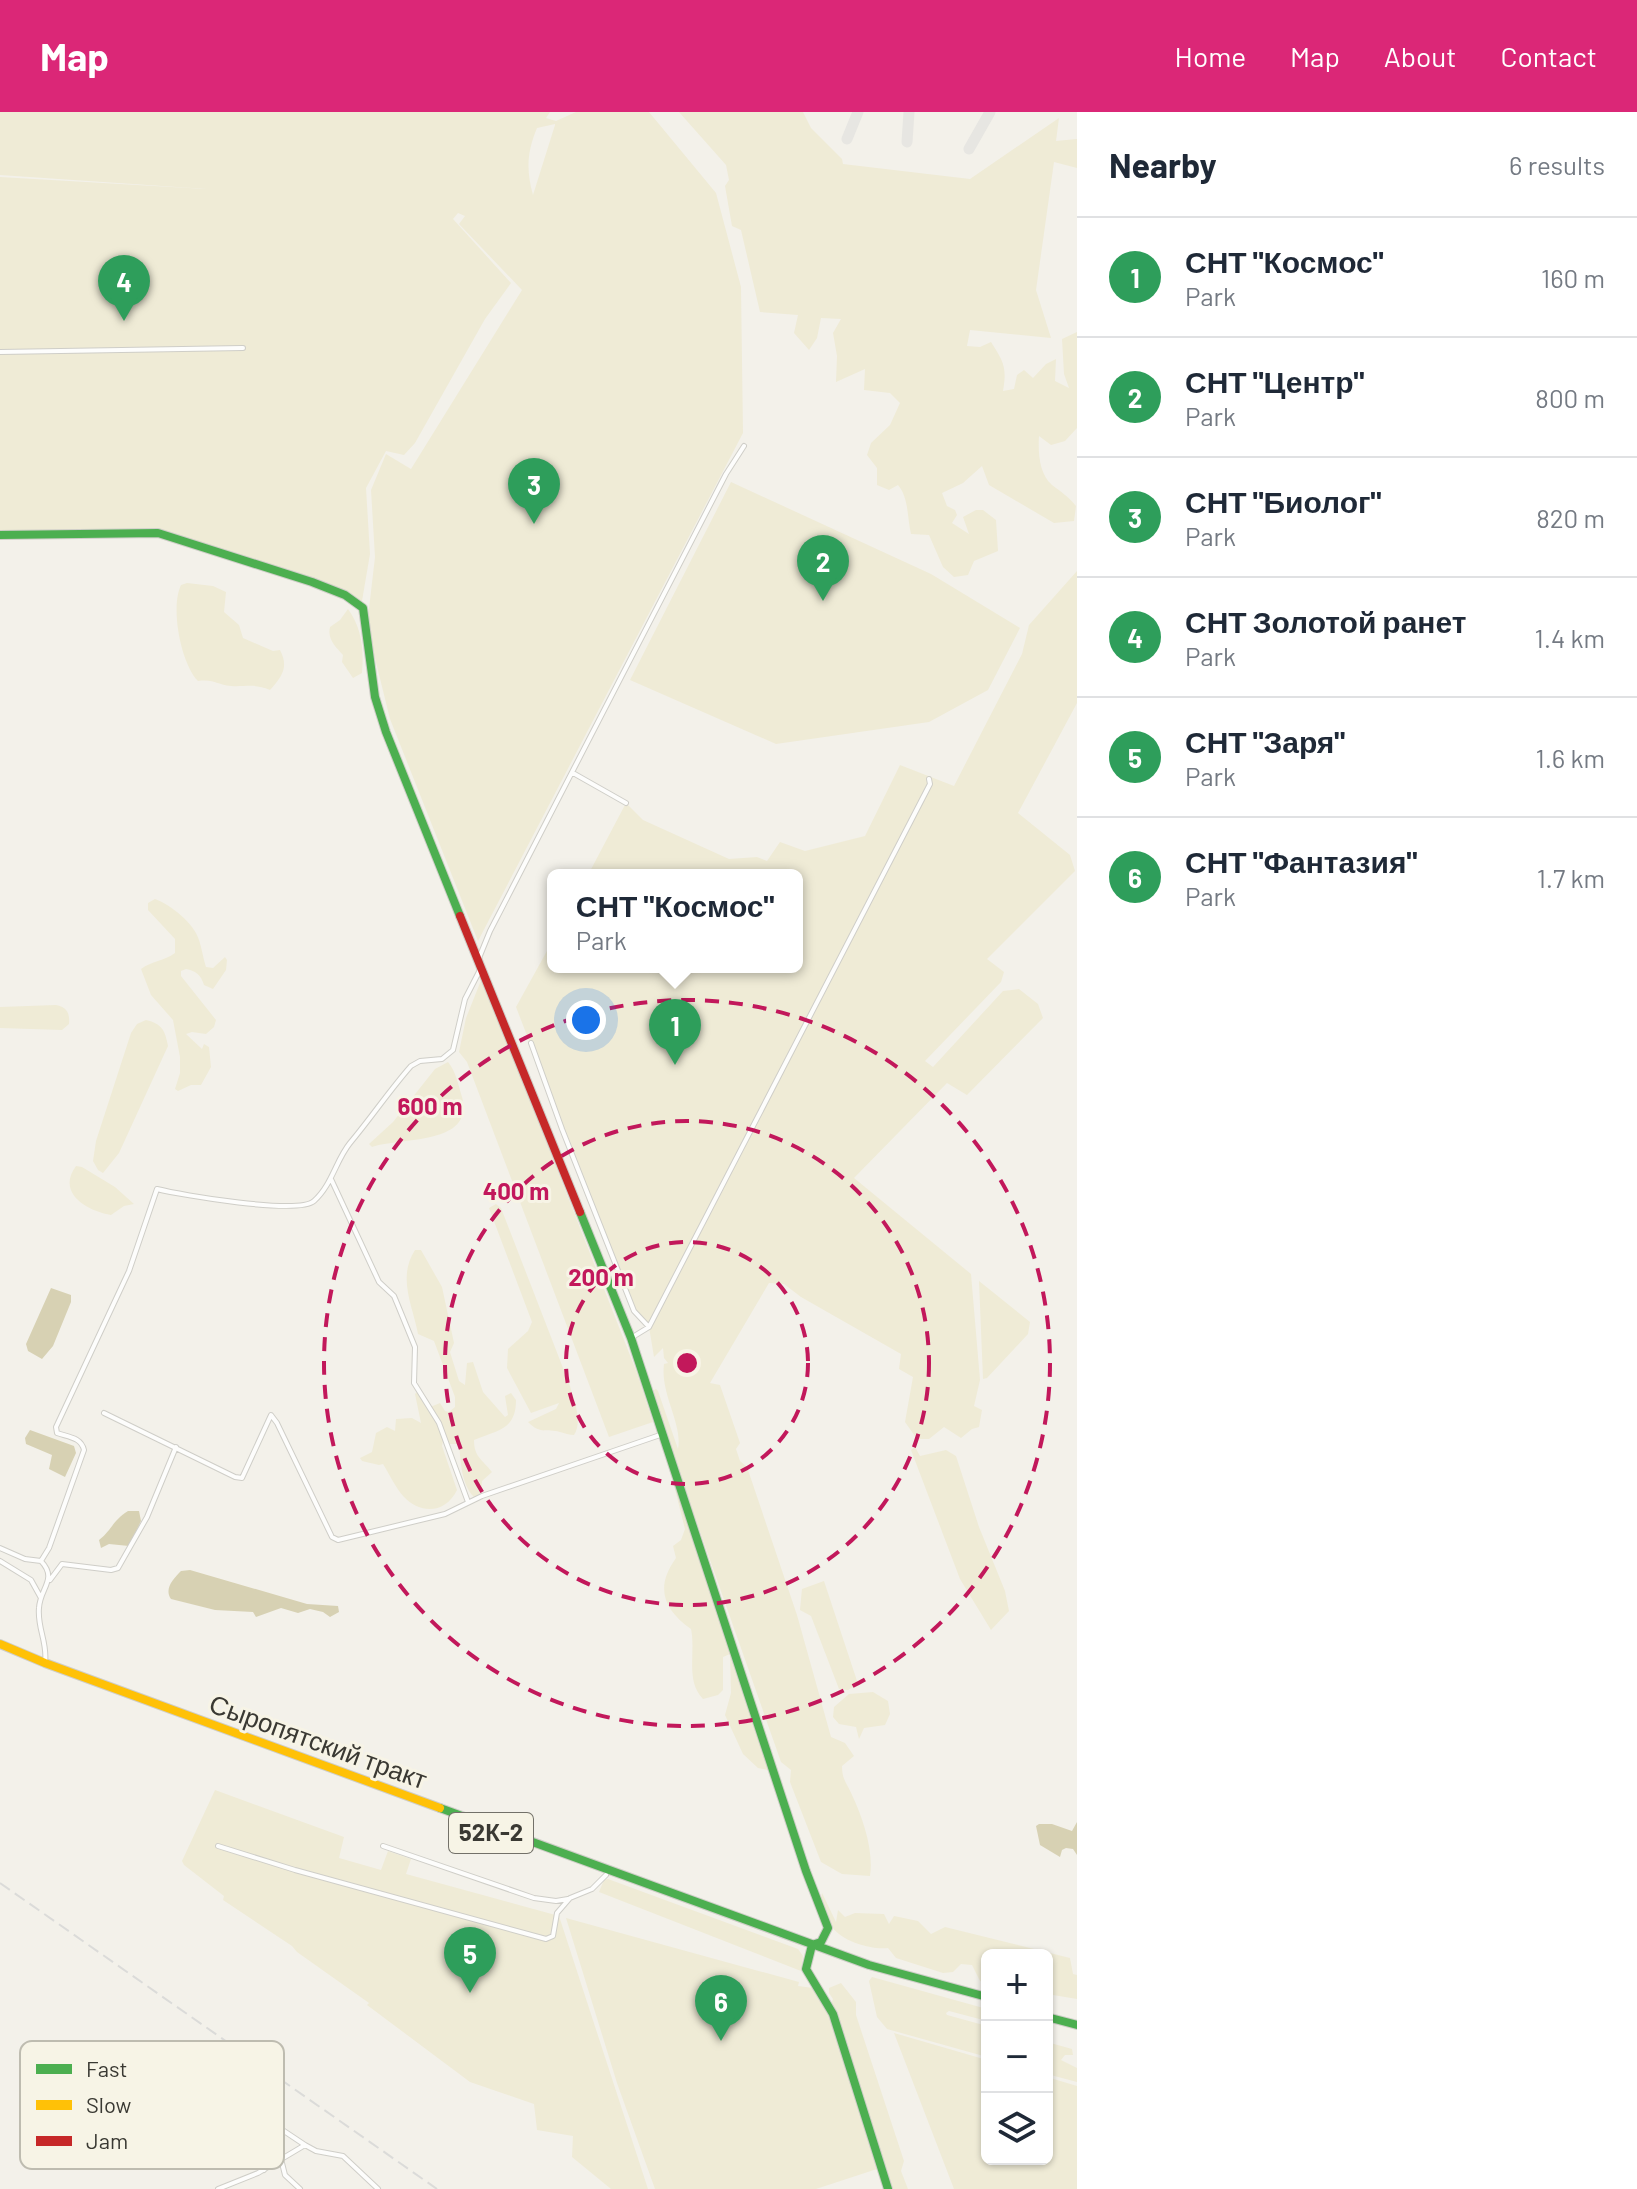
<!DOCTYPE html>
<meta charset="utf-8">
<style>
:root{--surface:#fff;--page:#f6f6f7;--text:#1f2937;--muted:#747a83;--line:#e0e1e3;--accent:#db2777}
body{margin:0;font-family:Barlow,sans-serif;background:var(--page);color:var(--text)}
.controls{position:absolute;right:24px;bottom:24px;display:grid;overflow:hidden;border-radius:12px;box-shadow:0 2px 6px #0004}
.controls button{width:72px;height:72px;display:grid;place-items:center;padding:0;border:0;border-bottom:2px solid var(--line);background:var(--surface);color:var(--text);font:40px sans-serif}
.you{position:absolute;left:586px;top:908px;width:28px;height:28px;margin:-20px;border:6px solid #fff;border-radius:50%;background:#1a73e8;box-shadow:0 0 0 12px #1a73e833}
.badge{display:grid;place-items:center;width:52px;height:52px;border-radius:50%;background:var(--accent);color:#fff;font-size:26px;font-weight:700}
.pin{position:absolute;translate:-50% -66px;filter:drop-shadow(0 2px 4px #0008)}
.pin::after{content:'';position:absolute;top:42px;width:28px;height:24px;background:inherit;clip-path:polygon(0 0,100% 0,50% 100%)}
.popup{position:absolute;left:547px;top:757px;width:256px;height:104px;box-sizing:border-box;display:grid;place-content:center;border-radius:12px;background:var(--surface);filter:drop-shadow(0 2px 6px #0005);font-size:26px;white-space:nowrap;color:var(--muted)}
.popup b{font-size:30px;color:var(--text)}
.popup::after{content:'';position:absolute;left:50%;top:100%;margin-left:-16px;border:16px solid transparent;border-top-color:var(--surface)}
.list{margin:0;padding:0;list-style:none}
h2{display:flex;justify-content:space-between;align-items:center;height:104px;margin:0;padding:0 32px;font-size:34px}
h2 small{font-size:26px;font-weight:400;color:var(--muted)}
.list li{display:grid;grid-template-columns:52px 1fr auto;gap:24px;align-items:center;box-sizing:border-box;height:120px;padding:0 32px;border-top:2px solid var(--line)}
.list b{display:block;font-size:30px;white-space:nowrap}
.list p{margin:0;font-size:26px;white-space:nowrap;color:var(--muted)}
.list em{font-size:26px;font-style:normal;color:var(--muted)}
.icon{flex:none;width:44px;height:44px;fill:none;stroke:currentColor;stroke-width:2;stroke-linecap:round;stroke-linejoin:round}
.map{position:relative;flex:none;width:1077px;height:2077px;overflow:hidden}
header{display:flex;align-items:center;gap:48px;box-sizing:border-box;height:112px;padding:0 40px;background:var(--accent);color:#fff}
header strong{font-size:38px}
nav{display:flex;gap:44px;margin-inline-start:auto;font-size:28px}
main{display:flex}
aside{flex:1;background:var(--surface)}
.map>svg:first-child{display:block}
.green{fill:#efebd6;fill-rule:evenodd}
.water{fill:#d7d1b3}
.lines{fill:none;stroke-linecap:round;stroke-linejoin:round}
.taxiway{stroke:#e7e6e2;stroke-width:11}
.street-casing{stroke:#cfcec8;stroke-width:6}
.fast-casing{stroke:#cfcec8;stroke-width:10}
.slow-casing{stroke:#cfcec8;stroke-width:10}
.jam-casing{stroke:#cfcec8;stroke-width:10}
.street{stroke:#fdfdfc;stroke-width:4}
.fast{stroke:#4caf50;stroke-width:8}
.slow{stroke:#ffc107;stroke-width:8}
.jam{stroke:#c62828;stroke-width:8}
.rail{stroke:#dbdbd9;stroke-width:2;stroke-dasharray:12 6;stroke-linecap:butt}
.ring{fill:none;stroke:#c2185b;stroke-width:4;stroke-dasharray:14 10}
.labels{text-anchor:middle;stroke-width:6;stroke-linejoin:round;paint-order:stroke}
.shield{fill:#f7f4e6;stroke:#737169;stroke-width:2}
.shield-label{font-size:24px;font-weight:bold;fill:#3a3933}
.street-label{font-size:26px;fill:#3a3933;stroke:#f7f4e6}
.key{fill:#f7f4e6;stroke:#bebcb0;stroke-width:2}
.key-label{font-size:22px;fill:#3a3933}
.centre{fill:#c2185b;stroke:#f7f4e6;stroke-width:4}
.ring-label{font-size:24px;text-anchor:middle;font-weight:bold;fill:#c2185b;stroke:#f7f4e6;stroke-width:6;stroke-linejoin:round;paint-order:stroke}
</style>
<header>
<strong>Map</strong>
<nav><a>Home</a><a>Map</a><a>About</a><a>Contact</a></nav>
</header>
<main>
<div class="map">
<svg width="1077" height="2077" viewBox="0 0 1077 2077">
<rect width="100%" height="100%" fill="#f3f1ea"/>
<!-- green -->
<path class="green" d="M0 0H550L546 6 556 9 576 0H649L716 81 741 175 743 321 478 829 390 607 367 514 375 445 371 378 386 342 411 357 522 178 459 112 465 104 458 101 453 107 511 171 485 207 415 331 404 343 386 339 366 376 370 442 362 489 329 473 159 418 0 420V65L206 77 0 63ZM555 12V13L533 83C526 58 527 40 537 16Z
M679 0H803L811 16 842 47 843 52 970 67 1059 6 1056 29 1077 27V56L1054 50 1036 178 1051 226 970 218 967 234 980 235 991 230C1004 250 1007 256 1003 279L1014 277 1017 263 1024 258 1033 266 1046 252 1056 247 1055 269 1069 276 1064 262 1062 227 1077 220V316L1065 329 1051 333 1039 324C1038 340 1039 362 1052 373 1061 380 1068 384 1076 394L1074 409 1054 411 989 373 982 354 963 371 942 381 947 394 955 398 957 403 952 411 969 422 963 405 976 398H983L996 408 998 439 974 449 968 463 954 465 943 455 929 423 911 422C907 405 909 386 898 373L889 378 877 373V356L867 343 871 331 890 313 900 291 890 281 864 278 865 257 836 270 837 244 833 221 841 207 821 206 817 226 809 238 794 221 798 203 760 200 741 118 732 114 725 74 729 68 726 53Z
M731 370 931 462 1020 516 988 578 929 610 776 632 630 568Z
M1077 459V591L1018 701 1070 743 1075 759 987 847 1004 860 1001 870 925 949 933 955 1003 879 1019 877 1038 892 1043 906 967 983 947 971 854 1066 971 1162 980 1268 974 1294 982 1298 979 1315 972 1317 961 1326 944 1315 929 1327H917L905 1310 913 1265 899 1257 901 1242 801 1185 784 1172 769 1171 710 1271 720 1273 740 1331 736 1337 740 1349 747 1355 797 1503 831 1625 845 1631 854 1644 842 1654C842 1668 847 1671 852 1683 863 1706 874 1739 870 1764L842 1762 821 1750 790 1670 791 1658 781 1650 651 1280 656 1277 658 1279 678 1337C683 1312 660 1282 664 1252L668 1251 664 1246 663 1236 654 1245 649 1215 639 1206 611 1142 516 895 553 828V855H797V763H588L626 691 643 708 729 747 757 745 767 749 780 730 805 739 865 724 900 653 954 674 1022 542 1029 513Z
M187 471 213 474 226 480 224 500 239 513 243 526 273 539 280 538C289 555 282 565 270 578 254 571 246 575 231 574 217 573 215 567 198 569 181 551 170 496 181 473Z
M348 497C362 516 364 538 362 561L353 566 342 550 343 543C336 535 327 527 330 515L340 508Z
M155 787C171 793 194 811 199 828 202 837 203 846 206 855L213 856 225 845 227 848 226 858 213 877 204 873C201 863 196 859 186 857L181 859V864L216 908 214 915 206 922 192 920 186 922 202 937 204 932 209 935 211 955 201 973H191L178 979 175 977 180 961V945L173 908 151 883 141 857C152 849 164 849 175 841V827L148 798V791Z
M482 866 637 1261 653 1310 609 1325 467 950 459 940 466 906Z
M56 893C67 895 70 901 69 912L62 918 0 916V895Z
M146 908C162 912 165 918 168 934L119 1041 103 1061 98 1058 93 1049 96 1029 131 921 137 912Z
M448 950C456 960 458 972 462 985 475 1034 399 1025 372 1035L369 1032 393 1010 435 957Z
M76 1054 82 1055 115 1075 134 1092 124 1094 111 1103C87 1099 56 1081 76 1054Z
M496 1092 501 1096 570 1274C574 1289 583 1309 574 1323 569 1323 565 1321 560 1320 546 1316 541 1323 528 1310L556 1297 559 1291 531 1301 507 1256 508 1237 528 1219 532 1210 489 1096Z
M415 1138H421L442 1175 454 1231 450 1240 459 1269 465 1273 467 1251 473 1250 483 1280 505 1305 508 1303 505 1284 511 1281 516 1288C516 1318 498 1318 474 1328 474 1345 482 1347 492 1360L482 1369 481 1382 474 1385C461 1372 461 1350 459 1332H450L447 1327 443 1329 442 1334 457 1378C446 1401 421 1403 404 1385 395 1375 390 1363 383 1352L379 1353 362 1349 360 1346 372 1340 376 1321 387 1315 395 1319 396 1307 412 1306 421 1311 415 1282 417 1280 428 1296 440 1291 445 1299 449 1300 455 1295V1285L434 1229 418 1222C413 1194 397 1166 415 1138Z
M979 1169 1030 1210 1028 1222 987 1266 983 1267Z
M915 1335 920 1344 946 1338 956 1344 979 1415 1005 1479 1009 1499 991 1518 960 1467 911 1338Z
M666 1342 773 1659 758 1656 743 1642 725 1603 731 1581 730 1542 723 1545V1578L718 1583 703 1587C685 1569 696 1540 691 1517 663 1497 655 1475 676 1446L673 1434 681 1428 685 1417Z
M824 1469 858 1572 848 1578 839 1577 811 1504 800 1498 802 1477Z
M873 1580 888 1589 890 1602 885 1613 864 1616 859 1627 856 1615 839 1612 833 1605 834 1595 849 1582Z
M215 1678 344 1725 339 1746 381 1758 388 1739 411 1747 406 1762 559 1804 648 2077H611L572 2045 573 2024 537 2018 534 1992 470 1970 367 1893 369 1891 297 1840 292 1834 223 1788 224 1784 184 1753 182 1749Z
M608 1767 798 1837 803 1844 801 1859 599 1780 604 1768Z
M822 1781 836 1810 838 1798 845 1805 855 1801 884 1802 889 1812 894 1804 918 1809 931 1822 945 1815 1070 1846 1073 1862 1077 1863V1887L1047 1882V1843H987V1871L980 1869 972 1853 961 1852 953 1860 943 1861 896 1846 888 1836C872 1838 843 1830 832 1815 827 1809 824 1799 820 1791Z
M566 1806 799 1870 798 1874 813 1876 829 1904 877 2057 816 2077H655L617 1971Z
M872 1865 987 1897V1909L949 1899 946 1901 947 1903 987 1914V1945L887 1917 877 1905 869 1869Z
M841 1871 856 1890V1903L904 2049 901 2059 908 2077H893L831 1893 833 1887 829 1881V1876Z
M894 1921 987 1948V2047H1047V1965L1077 1974V2077H954Z
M1047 1930 1072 1937 1073 1943H1065L1061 1948 1077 1956V1970L1047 1962Z"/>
<!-- water -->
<path class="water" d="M51 1176 71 1183V1190L53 1234 42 1247 28 1239 26 1232Z
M30 1318 74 1334 76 1341 65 1365 49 1357 52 1343 26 1332 25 1326Z
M128 1399H139L141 1409 129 1434 109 1432 101 1436 99 1428C113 1417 111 1410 128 1399Z
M190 1458 307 1492 338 1494 339 1500 330 1505 323 1500 310 1497 298 1501 281 1496 256 1505 253 1500 215 1498 171 1487C164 1477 173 1467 181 1459Z
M1077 1710V1743L1073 1737 1066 1736 1062 1738 1060 1745 1040 1733 1036 1714 1039 1712H1052L1072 1719Z"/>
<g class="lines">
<!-- taxiway -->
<path class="taxiway" d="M847 27 858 0
M907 30 909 0
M969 37 990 0"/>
<defs>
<path id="street" d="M0 240 243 236
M573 661 626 691
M479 846 490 819 726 362 744 334
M531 931 562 1017 634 1199 649 1215
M331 1067 379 1170 394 1184 399 1196 415 1235 414 1271 439 1311 468 1390
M631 1226 649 1215 930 672 929 667
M104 1301 235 1365 242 1366 271 1303 277 1311 332 1425 338 1428 445 1402 482 1384 663 1322
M0 1436 25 1447 41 1449C58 1467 40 1476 39 1496 37 1516 48 1531 45 1551
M0 1449 31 1468 41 1486
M41 1449 49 1436 84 1338C81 1325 68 1325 57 1321L56 1315 129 1159 157 1077C181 1083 298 1103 314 1089 332 1073 336 1048 350 1031 371 1006 389 979 411 954L420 949 442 947 453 938 465 887 481 856
M50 1468 62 1452 111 1458 118 1456 147 1405 176 1335
M218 1734 295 1758 546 1827 553 1824 557 1801 570 1786 592 1777 606 1763
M383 1734 534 1786 556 1789 568 1787
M150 1967 247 2037 264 2058
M173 1985 204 1959 248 1995 305 2033
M281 2047 285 2063 300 2077
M218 2077 258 2061 305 2033 316 2039 343 2044 378 2077"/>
<path id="fast" d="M0 423 158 421 312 470 345 483 363 496 375 585 386 620 460 804
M580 1100 631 1226 806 1759 828 1816 821 1830 812 1833 806 1857 833 1902 888 2077
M440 1696 869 1853 987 1885
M1047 1905 1077 1913"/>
<path id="slow" d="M0 1532 45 1551 440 1696"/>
<path id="jam" d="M460 804 580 1100"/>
</defs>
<!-- street casing -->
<use href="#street" class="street-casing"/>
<!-- fast casing -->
<use href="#fast" class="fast-casing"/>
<!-- slow casing -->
<use href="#slow" class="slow-casing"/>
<!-- jam casing -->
<use href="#jam" class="jam-casing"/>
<!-- street -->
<use href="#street" class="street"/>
<!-- fast -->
<use href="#fast" class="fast"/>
<!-- slow -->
<use href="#slow" class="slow"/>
<!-- jam -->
<use href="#jam" class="jam"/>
<!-- rail -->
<path class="rail" d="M0 1771 437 2077"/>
</g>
<!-- distance rings -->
<g class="ring">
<circle cx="687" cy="1251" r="121"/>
<circle cx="687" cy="1251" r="242"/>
<circle cx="687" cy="1251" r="363"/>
</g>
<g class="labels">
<!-- shield labels -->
<rect class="shield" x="449" y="1701" width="84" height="40" rx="6"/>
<g class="shield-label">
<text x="491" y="1729">52К-2</text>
</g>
<!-- street labels -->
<g class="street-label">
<text transform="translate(318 1630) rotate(20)" y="9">Сыропятский тракт</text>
</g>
</g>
<!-- legend -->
<rect x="20" y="1929" width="264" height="128" rx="12" class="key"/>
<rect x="36" y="1952" width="36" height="10" fill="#4caf50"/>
<rect x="36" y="1988" width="36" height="10" fill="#ffc107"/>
<rect x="36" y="2024" width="36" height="10" fill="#c62828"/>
<g class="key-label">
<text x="86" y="1965">Fast</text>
<text x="86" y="2001">Slow</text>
<text x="86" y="2037">Jam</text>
</g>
<circle cx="687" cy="1251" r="12" class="centre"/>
<g class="ring-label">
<text x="430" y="1003">600 m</text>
<text x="516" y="1088">400 m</text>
<text x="601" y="1174">200 m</text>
</g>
</svg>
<div class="controls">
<button>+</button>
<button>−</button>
<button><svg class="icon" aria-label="layers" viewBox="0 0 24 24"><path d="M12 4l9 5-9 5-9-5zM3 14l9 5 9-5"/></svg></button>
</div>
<div class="you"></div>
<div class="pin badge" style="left:675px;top:953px;background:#2e9e5b">1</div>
<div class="popup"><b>СНТ &quot;Космос&quot;</b>Park</div>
<div class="pin badge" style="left:823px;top:489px;background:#2e9e5b">2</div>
<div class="pin badge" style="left:534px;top:412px;background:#2e9e5b">3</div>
<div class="pin badge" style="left:124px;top:209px;background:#2e9e5b">4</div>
<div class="pin badge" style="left:470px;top:1881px;background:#2e9e5b">5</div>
<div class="pin badge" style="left:721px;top:1929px;background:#2e9e5b">6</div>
</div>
<aside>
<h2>Nearby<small>6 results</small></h2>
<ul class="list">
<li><span class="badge" style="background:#2e9e5b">1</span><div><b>СНТ &quot;Космос&quot;</b><p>Park</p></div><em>160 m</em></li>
<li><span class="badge" style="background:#2e9e5b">2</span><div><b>СНТ &quot;Центр&quot;</b><p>Park</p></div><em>800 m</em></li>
<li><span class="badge" style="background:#2e9e5b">3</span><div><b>СНТ &quot;Биолог&quot;</b><p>Park</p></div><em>820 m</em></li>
<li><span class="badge" style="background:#2e9e5b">4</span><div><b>СНТ Золотой ранет</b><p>Park</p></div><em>1.4 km</em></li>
<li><span class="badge" style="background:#2e9e5b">5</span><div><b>СНТ &quot;Заря&quot;</b><p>Park</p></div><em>1.6 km</em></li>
<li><span class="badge" style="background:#2e9e5b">6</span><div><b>СНТ &quot;Фантазия&quot;</b><p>Park</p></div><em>1.7 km</em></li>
</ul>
</aside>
</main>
